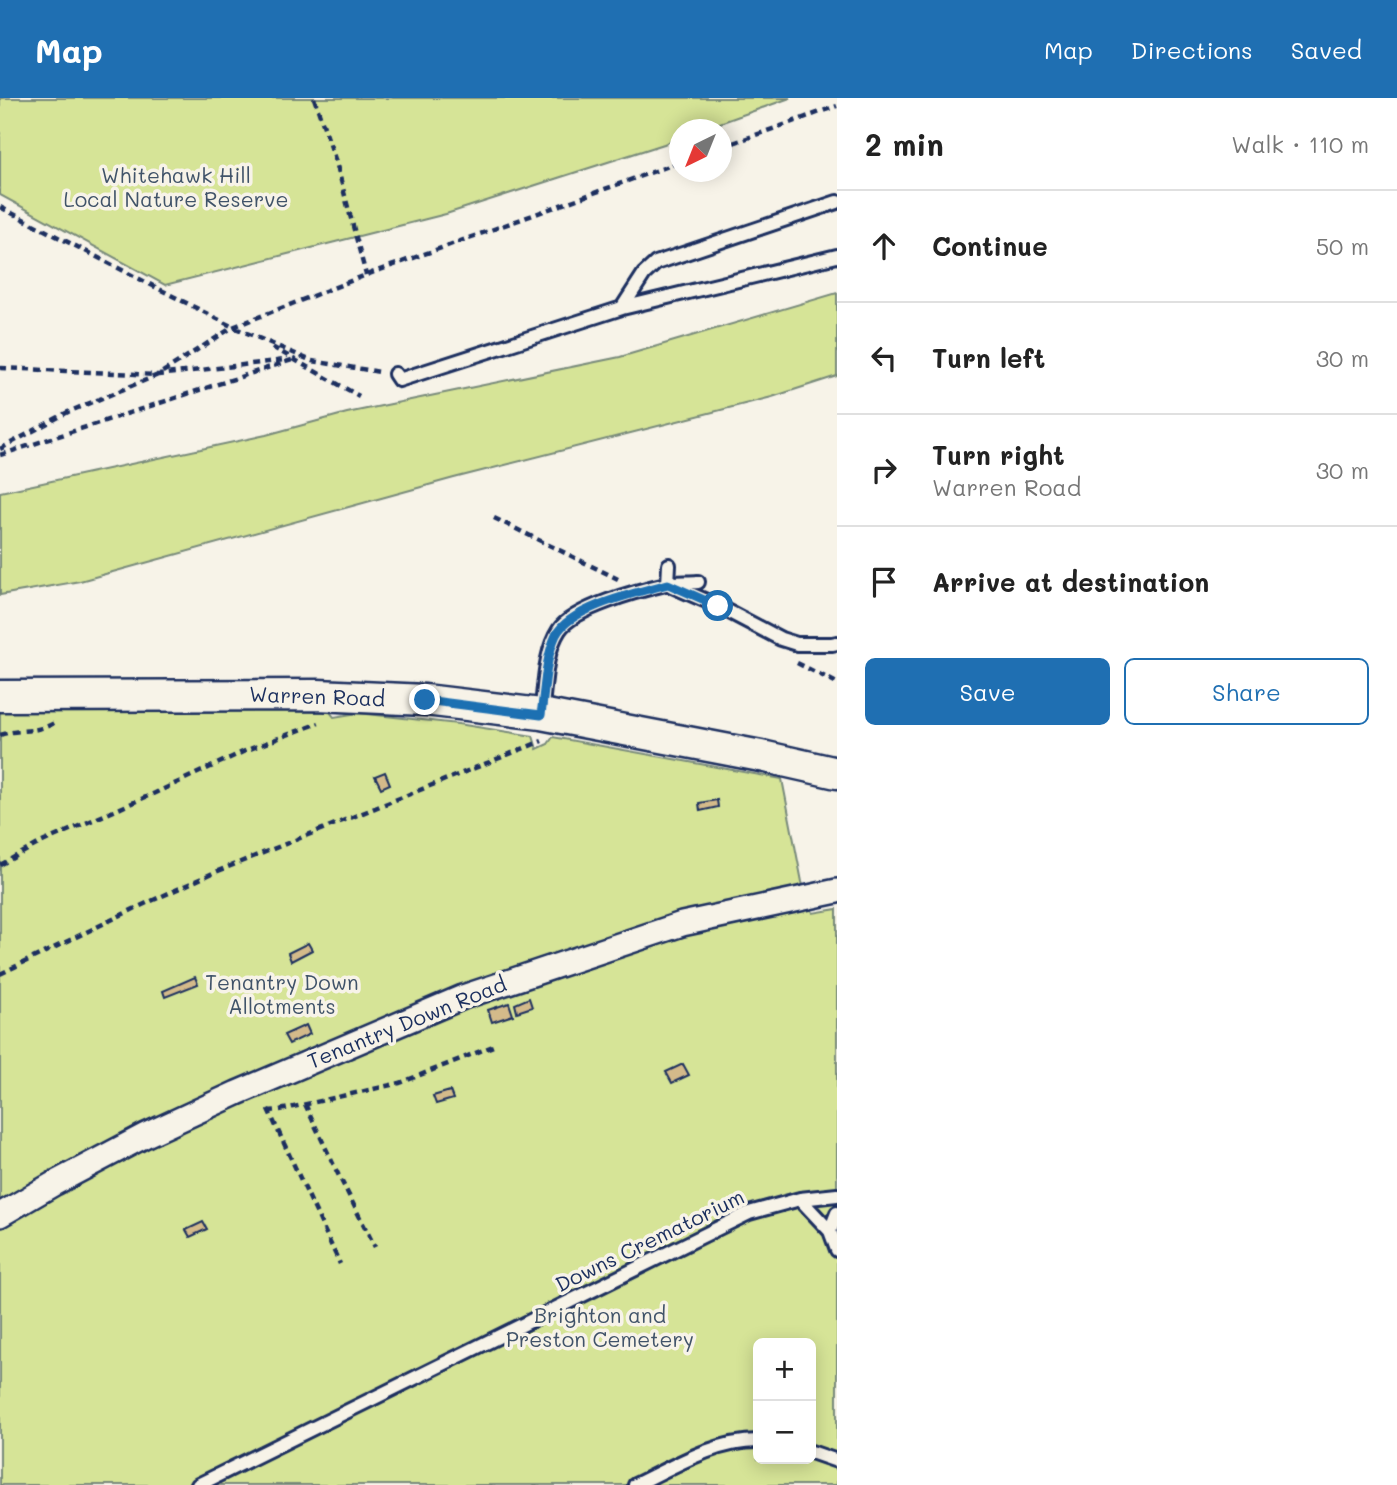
<!DOCTYPE html>
<meta charset="utf-8">
<style>
:root{--surface:#fff;--page:#f2f2f2;--text:#222;--muted:#767676;--line:#e0e0e0;--accent:#1f6fb2}
body{margin:0;font-family:Mali,sans-serif;background:var(--page);color:var(--text)}
.controls{position:absolute;right:21px;bottom:21px;display:grid;overflow:hidden;border-radius:10px;box-shadow:0 4px 18px #0003}
.controls button{width:63px;height:63px;display:grid;place-items:center;padding:0;border:0;border-bottom:2px solid var(--line);background:var(--surface);color:var(--text);font:35px sans-serif}
.compass{position:absolute;left:669px;top:21px;width:63px;height:63px;border-radius:50%;background:var(--surface);box-shadow:0 4px 18px #0003;rotate:223deg}
.stop{position:absolute;width:21px;height:21px;margin:-16px;border:5px solid #1f6fb2;border-radius:50%;background:#fff}
.stop.end{background:#1f6fb2;border-color:#fff;box-shadow:0 2px 7px #0008}
.list{margin:0;padding:0;list-style:none}
h2{display:flex;justify-content:space-between;align-items:center;height:91px;margin:0;padding:0 28px;font-size:30px}
h2 small{font-size:23px;font-weight:400;color:var(--muted)}
.list li{display:grid;grid-template-columns:46px 1fr auto;gap:21px;align-items:center;box-sizing:border-box;height:112px;padding:0 28px;border-top:2px solid var(--line)}
.list b{display:block;font-size:26px;white-space:nowrap}
.list p{margin:0;font-size:23px;white-space:nowrap;color:var(--muted)}
.list em{font-size:23px;font-style:normal;color:var(--muted)}
.actions{display:flex;gap:14px;padding:21px 28px}
.actions a{flex:1;padding:16px 0;border:2px solid var(--accent);border-radius:10px;text-align:center;font-size:24px;color:var(--accent)}
.actions .main{background:var(--accent);color:#fff}
.icon{flex:none;width:38px;height:38px;fill:none;stroke:currentColor;stroke-width:2;stroke-linecap:round;stroke-linejoin:round}
.map{position:relative;flex:none;width:837px;height:1387px;overflow:hidden}
header{display:flex;align-items:center;gap:42px;box-sizing:border-box;height:98px;padding:0 35px;background:var(--accent);color:#fff}
header strong{font-size:33px}
nav{display:flex;gap:38px;margin-inline-start:auto;font-size:24px}
main{display:flex}
aside{flex:1;background:var(--surface)}
.map>svg:first-child{display:block}
.green{fill:#d6e497;stroke:#788a7a;stroke-width:2;fill-rule:evenodd}
.building{fill:#d4ba8a;stroke:#1b2f5e;stroke-width:2}
.lines{fill:none;stroke-linecap:round;stroke-linejoin:round}
.service-casing{stroke:#1b2f5e;stroke-width:18}
.minor-casing{stroke:#1b2f5e;stroke-width:28}
.tertiary-casing{stroke:#1b2f5e;stroke-width:35}
.path{stroke:#1b2f5e;stroke-width:4.5;stroke-dasharray:7 5;stroke-linecap:butt}
.service{stroke:#f7f3e8;stroke-width:12}
.minor{stroke:#f7f3e8;stroke-width:23}
.tertiary{stroke:#f7f3e8;stroke-width:30}
.route{stroke:#1f6fb2;stroke-width:9}
.labels{text-anchor:middle;stroke-width:7;stroke-linejoin:round;paint-order:stroke}
.park-label{font-size:21px;fill:#405369;stroke:#f7f3e8}
.street-label{font-size:21px;fill:#1b2f5e;stroke:#f7f3e8}
</style>
<header>
<strong>Map</strong>
<nav><a>Map</a><a>Directions</a><a>Saved</a></nav>
</header>
<main>
<div class="map">
<svg width="837" height="1387" viewBox="0 0 837 1387">
<rect width="100%" height="100%" fill="#f7f3e8"/>
<filter id="ink" filterUnits="userSpaceOnUse"><feTurbulence type="fractalNoise" baseFrequency=".0143" numOctaves="2"/><feDisplacementMap in="SourceGraphic" scale="14" xChannelSelector="R" yChannelSelector="G"/><feConvolveMatrix kernelMatrix="1 2 1 2 8 2 1 2 1" color-interpolation-filters="sRGB"/></filter>
<g filter="url(#ink)">
<!-- green -->
<path class="green" d="M0 0H790L703 31 680 32 679 40 664 46 446 116 165 187 0 97Z
M837 195V278L772 299 454 380 80 483 0 497V394L266 337 347 315 620 259Z
M237 612 330 614 334 619 358 615 458 626 533 638 537 651 548 646 553 639 782 681 802 784 813 815 837 811V1387H0V614ZM758 1245H811V1361H758Z"/>
<!-- building -->
<path class="building" d="M385 674 390 686 381 690 375 678Z
M717 702 718 709 700 713 699 705Z
M308 845 312 852 291 863 288 855Z
M195 879 198 886 165 899 163 893Z
M529 900 532 909 517 914 515 906Z
M509 905 513 917 492 924 488 912Z
M306 927 310 936 289 946 284 937Z
M683 966 689 977 672 985 666 974Z
M450 993 453 1001 436 1006 433 998Z
M203 1124 207 1131 190 1139 186 1132Z"/>
<g class="lines">
<defs>
<path id="service" d="M622 210 644 176 656 165 837 104
M395 276 399 282 622 210 837 158
M668 486 669 467
M672 488 718 508 781 541 797 546H832L837 545
M541 616C545 590 544 555 559 532 573 510 640 492 666 486 676 484 688 485 698 484
M800 1101 830 1133 837 1152
M830 1133 837 1115
M811 1354 837 1363
M198 1387 749 1115 800 1101 837 1097
M635 1387C673 1369 714 1343 758 1343"/>
<path id="minor" d="M0 1117 55 1085 146 1037 237 995 463 899 682 826 837 793"/>
<path id="tertiary" d="M0 598 318 597 425 602 541 616 766 659 837 675"/>
</defs>
<!-- service casing -->
<use href="#service" class="service-casing"/>
<!-- minor casing -->
<use href="#minor" class="minor-casing"/>
<!-- tertiary casing -->
<use href="#tertiary" class="tertiary-casing"/>
<!-- path -->
<path class="path" d="M314 0 336 64 366 177
M722 49 837 8
M0 109 233 229 312 263 380 274
M272 249 359 298
M0 270 158 277 285 262
M0 351 68 314 158 277 233 229 366 177 680 64
M0 357 295 261
M494 420 618 481
M797 565 837 585
M0 637C21 630 36 636 56 624
M0 767 40 745 155 695 247 652 319 625
M0 876 138 809 213 775 542 643
M305 1006 338 1076 375 1149
M268 1011 340 1166
M268 1013 280 1012 400 985 493 948"/>
<!-- service -->
<use href="#service" class="service"/>
<!-- minor -->
<use href="#minor" class="minor"/>
<!-- tertiary -->
<use href="#tertiary" class="tertiary"/>
</g>
</g>
<g class="lines" filter="url(#ink)">
<!-- route -->
<path class="route" d="M425 602 541 617C545 590 545 561 556 537 570 509 639 494 668 486L718 508"/>
</g>
<g class="labels">
<!-- park labels -->
<g class="park-label">
<text x="176" y="85">Whitehawk Hill<tspan x="176" dy="24">Local Nature Reserve</tspan></text>
<text x="282" y="892">Tenantry Down<tspan x="282" dy="24">Allotments</tspan></text>
<text x="600" y="1225">Brighton and<tspan x="600" dy="24">Preston Cemetery</tspan></text>
</g>
<!-- street labels -->
<g class="street-label">
<text transform="translate(317 599) rotate(2)" y="7">Warren Road</text>
<text transform="translate(407 925) rotate(-22)" y="7">Tenantry Down Road</text>
<text transform="translate(650 1143) rotate(-26)" y="7">Downs Crematorium</text>
</g>
</g>
</svg>
<div class="controls">
<button>+</button>
<button>−</button>
</div>
<svg class="compass" viewBox="-18 -18 36 36"><path d="M0-13l5 13h-10z" fill="#e53935"/><path d="M0 13l5-13h-10z" fill="#767676"/></svg>
<div class="stop" style="left:718px;top:508px"></div>
<div class="stop end" style="left:425px;top:602px"></div>
</div>
<aside>
<h2>2 min<small>Walk · 110 m</small></h2>
<ul class="list">
<li><svg class="icon" aria-label="ahead" viewBox="0 0 24 24"><path d="M12 20V5M6 11l6-6 6 6"/></svg><div><b>Continue</b></div><em>50 m</em></li>
<li><svg class="icon" aria-label="left" viewBox="0 0 24 24"><path d="M17 20v-9H6M10 6l-5 5 5 5"/></svg><div><b>Turn left</b></div><em>30 m</em></li>
<li><svg class="icon" aria-label="right" viewBox="0 0 24 24"><path d="M7 20v-9h11M14 6l5 5-5 5"/></svg><div><b>Turn right</b><p>Warren Road</p></div><em>30 m</em></li>
<li><svg class="icon" aria-label="arrive" viewBox="0 0 24 24"><path d="M6 21V4h12l-3 4 3 4H6"/></svg><div><b>Arrive at destination</b></div></li>
</ul>
<div class="actions"><a class="main">Save</a><a>Share</a></div>
</aside>
</main>
